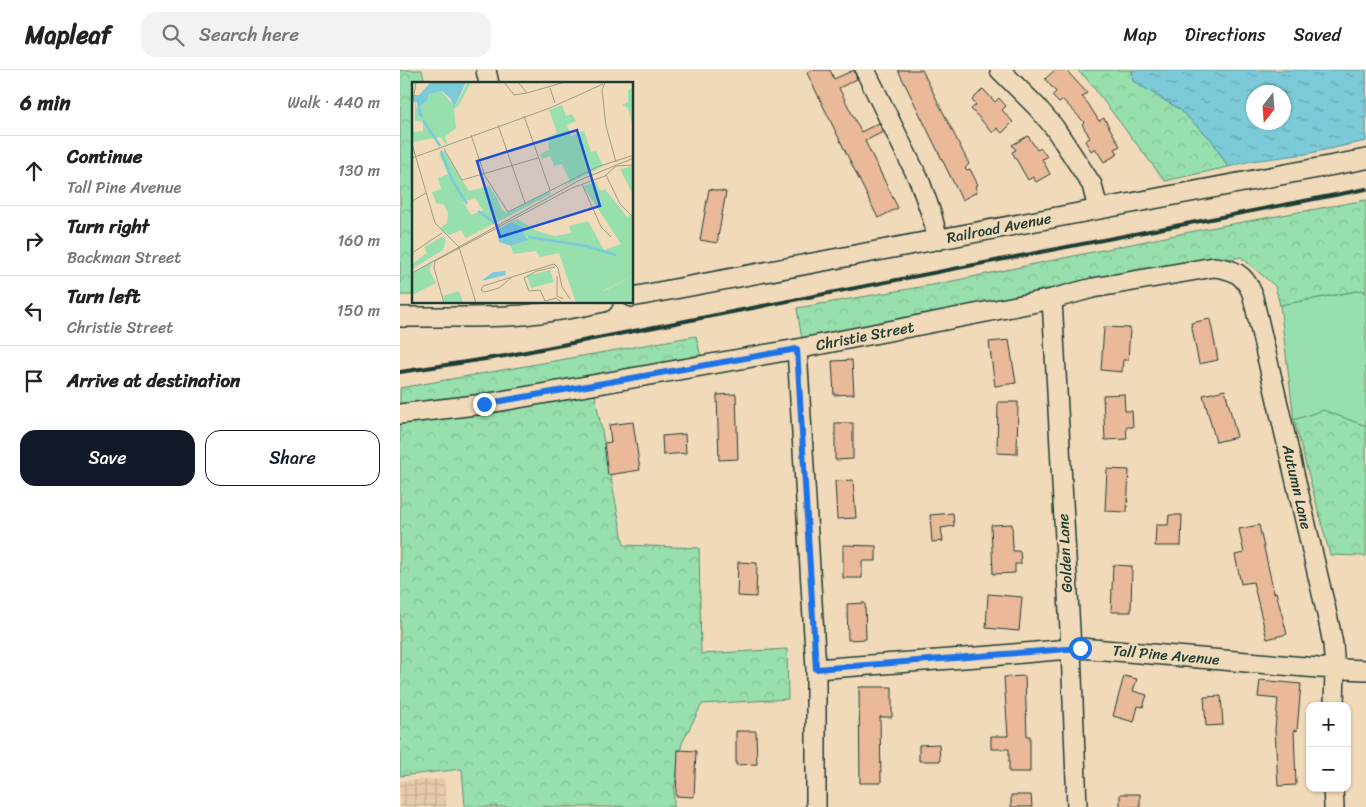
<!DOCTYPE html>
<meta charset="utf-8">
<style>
:root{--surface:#fff;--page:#f2f2f2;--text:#222;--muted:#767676;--line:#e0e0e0;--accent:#111827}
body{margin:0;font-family:Sriracha,sans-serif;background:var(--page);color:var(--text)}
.controls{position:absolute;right:15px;bottom:15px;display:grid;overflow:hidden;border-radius:10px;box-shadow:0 1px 4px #0004}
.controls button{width:45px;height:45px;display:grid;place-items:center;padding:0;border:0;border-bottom:1px solid var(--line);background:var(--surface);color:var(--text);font:25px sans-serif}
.compass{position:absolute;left:846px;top:15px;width:45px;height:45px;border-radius:50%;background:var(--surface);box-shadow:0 1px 4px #0004;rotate:197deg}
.stop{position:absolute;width:15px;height:15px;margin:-11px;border:4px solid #1a73e8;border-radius:50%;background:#fff}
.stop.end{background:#1a73e8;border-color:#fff;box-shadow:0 1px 5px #0008}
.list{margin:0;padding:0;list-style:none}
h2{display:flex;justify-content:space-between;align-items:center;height:65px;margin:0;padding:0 20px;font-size:21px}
h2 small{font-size:16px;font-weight:400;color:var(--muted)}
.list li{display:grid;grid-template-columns:32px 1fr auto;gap:15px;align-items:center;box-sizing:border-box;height:70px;padding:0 20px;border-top:1px solid var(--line)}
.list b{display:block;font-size:19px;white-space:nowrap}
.list p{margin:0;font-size:16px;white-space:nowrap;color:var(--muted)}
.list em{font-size:16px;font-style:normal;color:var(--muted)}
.actions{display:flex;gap:10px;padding:15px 20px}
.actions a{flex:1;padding:11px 0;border:1px solid var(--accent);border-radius:15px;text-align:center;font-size:18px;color:var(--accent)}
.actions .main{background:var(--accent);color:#fff}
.icon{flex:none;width:28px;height:28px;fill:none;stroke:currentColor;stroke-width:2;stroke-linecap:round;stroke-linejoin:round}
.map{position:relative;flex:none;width:966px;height:737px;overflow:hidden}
header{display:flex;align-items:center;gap:30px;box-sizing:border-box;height:70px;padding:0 25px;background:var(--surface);border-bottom:1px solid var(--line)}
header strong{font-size:24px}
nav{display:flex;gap:28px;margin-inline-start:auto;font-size:18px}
.search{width:350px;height:45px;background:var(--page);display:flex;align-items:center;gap:12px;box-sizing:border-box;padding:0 18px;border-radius:15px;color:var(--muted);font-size:19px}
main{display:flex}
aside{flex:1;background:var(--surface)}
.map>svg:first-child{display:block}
.industrial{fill:url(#industrial-grid)}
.green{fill:#97dfad;stroke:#5b8e70}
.forest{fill:url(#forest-crowns);stroke:#5b8e70}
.water{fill:url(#water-ripples);stroke:#569296;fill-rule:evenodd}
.building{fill:#e9b99a;stroke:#1f3d34}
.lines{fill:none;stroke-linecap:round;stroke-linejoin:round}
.minor-casing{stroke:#1f3d34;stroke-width:22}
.minor{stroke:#f1dab9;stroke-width:19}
.rail{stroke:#1f3d34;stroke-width:4}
.route{stroke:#1a73e8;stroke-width:6}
.labels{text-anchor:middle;stroke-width:4.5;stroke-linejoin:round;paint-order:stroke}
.street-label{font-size:15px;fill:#1f3d34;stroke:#f1dab9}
.inset-river{fill:none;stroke:#7bcad8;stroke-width:2.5}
.inset-road{fill:none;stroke:#9d9b84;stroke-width:1}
.view{fill:#1d4ed8;fill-opacity:0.15;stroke:#1d4ed8;stroke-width:2.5}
.inset-edge{fill:none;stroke:#1f3d34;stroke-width:2.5}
</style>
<header>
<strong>Mapleaf</strong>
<div class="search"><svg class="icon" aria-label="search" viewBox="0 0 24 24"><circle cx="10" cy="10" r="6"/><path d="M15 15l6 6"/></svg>Search here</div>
<nav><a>Map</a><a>Directions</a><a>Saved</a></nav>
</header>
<main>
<aside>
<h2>6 min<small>Walk · 440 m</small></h2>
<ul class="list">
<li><svg class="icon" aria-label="ahead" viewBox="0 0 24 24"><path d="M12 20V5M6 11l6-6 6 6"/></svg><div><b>Continue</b><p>Tall Pine Avenue</p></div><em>130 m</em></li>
<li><svg class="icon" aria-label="right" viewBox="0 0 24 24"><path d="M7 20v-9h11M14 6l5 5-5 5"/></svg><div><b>Turn right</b><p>Backman Street</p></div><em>160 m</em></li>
<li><svg class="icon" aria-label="left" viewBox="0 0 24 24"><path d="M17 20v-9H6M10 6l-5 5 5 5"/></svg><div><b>Turn left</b><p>Christie Street</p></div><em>150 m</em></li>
<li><svg class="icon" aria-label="arrive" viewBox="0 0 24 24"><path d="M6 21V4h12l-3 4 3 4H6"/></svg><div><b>Arrive at destination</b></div></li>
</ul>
<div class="actions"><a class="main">Save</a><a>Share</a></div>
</aside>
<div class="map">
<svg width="966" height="737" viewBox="0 0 966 737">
<defs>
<pattern id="industrial-grid" width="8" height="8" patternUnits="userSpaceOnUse" patternTransform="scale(1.25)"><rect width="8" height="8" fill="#e7caab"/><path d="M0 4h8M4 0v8" fill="none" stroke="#c6ae94"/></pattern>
<pattern id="forest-crowns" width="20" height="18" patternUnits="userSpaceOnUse" patternTransform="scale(1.25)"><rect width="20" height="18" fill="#97dfad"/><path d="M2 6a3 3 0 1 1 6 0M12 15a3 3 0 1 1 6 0" fill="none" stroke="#82c095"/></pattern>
<pattern id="water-ripples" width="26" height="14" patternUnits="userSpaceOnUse" patternTransform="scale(1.25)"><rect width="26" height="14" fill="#7bcad8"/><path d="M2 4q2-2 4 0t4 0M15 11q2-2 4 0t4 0" fill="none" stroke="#64a5b0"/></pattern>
</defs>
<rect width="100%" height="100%" fill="#f1dab9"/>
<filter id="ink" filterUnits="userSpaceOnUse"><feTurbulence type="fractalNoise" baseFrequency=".02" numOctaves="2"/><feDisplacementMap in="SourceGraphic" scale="10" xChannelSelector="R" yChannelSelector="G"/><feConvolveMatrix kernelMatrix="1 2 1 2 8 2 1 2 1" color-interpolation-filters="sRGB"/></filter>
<g filter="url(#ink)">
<!-- industrial -->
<path class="industrial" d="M44 709 46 737H0V711Z"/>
<!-- green -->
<path class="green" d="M962 220 966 223V356L923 341 894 350 880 235Z"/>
<!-- forest -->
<path class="forest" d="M0 0H22L25 14H14V225H0Z
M677 0H732L733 11 779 39 812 70 828 97 765 111 686 8Z
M966 130V223L962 220 880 235 875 216 841 187 402 270 397 238 538 214 804 159Z
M296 266 301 287 191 305 224 475 299 478 301 584 387 579 388 629 302 634 282 673 274 720V737H65L62 699 0 706V318Z
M923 340 966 356V486L930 485 894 350Z"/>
<!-- water -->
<path class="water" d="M732 0H966V71L906 84 851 91 828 97 812 70 779 39 733 11ZM854 22H884V52H854Z"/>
<!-- building -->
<path class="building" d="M413 0H430L434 9 454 0 457 9 439 18 461 62 479 53 483 62 465 71 498 138 478 148 407 3Z
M498 0H522L569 94 565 98 567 100 570 99 578 115 575 116 577 122 562 130Z
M655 0H666L687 23 682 27 687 32 699 51 704 48 720 76 715 79 718 84 704 92 695 78 691 81 685 71 690 68 682 54 684 52 663 30 659 33 652 26 656 22 645 9Z
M583 19 595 32 599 28 606 36 602 40 613 52 602 63 597 58 593 63 571 39 576 35 572 30Z
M628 66 637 80 641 78 647 87 642 89 650 104 636 112 633 107 628 110 612 82 616 80 612 75Z
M309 119 326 122 317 173 300 170Z
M810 249 818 290 799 294 791 253Z
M704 257 730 258 728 290H723L722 302 701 300Z
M609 270 616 313 595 316 589 272Z
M452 290 454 324 434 325 432 291Z
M825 320 837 367 816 372 803 325Z
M336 324 338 389 319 390 317 325Z
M724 324 725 341H732L733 357H726L727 369 705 370 703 325Z
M598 332H618L617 384 597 383Z
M233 352 240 400 208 405 204 373 211 372 209 355Z
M435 353H453V389L435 390Z
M285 364 286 383 263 385 262 366Z
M707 399 729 400 727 442 705 441Z
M453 410 456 448 437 449 435 411Z
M553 443 554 456 541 458 543 471 532 472 530 445Z
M769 445H782L781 476H755L756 455H768Z
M612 454 613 481H620L621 494H615V503L593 504 591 455Z
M859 455 874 523 876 522 887 564 867 569 853 512 841 514 835 485 844 483 839 459Z
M443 475 476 476V491H462V508H443Z
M338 492 357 493 356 527 337 526Z
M713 495 732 496 731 542H711Z
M588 524 622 527 619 561 586 558Z
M465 533 466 569 448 570 447 534Z
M625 606 627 666H630V702H609V679H591V666H608L604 607Z
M724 606 737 609 733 621 747 625 743 637 738 636 734 652 713 646Z
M860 610 901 614 897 661 894 660 896 715 878 716 875 659 878 629 858 627Z
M459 617H492V647H480L481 713H460Z
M821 626 823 655 806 656 804 627Z
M336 661H356L357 694 336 695Z
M539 674 540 691H519V675Z
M278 680 296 681 294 727 276 726Z
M720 724H740V737H720Z
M611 725H631L632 737H611Z"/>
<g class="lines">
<defs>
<path id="minor" d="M86 0 89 14
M465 0 520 112 532 146 538 170
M600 0 637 37 654 57 692 115 698 139
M232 227 966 89
M652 229 671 579 677 737
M0 247C41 247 82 248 123 245 150 242 177 238 203 232
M397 279 416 599V737
M0 344 84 334 397 279 652 229 693 218 814 197C833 199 844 204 852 223L928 549 933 574 935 599 934 636
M416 599 591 586 680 578 918 598 966 600
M933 718 934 737"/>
</defs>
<!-- minor casing -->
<use href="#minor" class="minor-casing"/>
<!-- minor -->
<use href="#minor" class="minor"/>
<!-- rail -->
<path class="rail" d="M0 302 105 286 966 119"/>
</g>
</g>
<g class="lines" filter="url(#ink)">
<!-- route -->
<path class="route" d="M84 334 397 279 416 599 680 578"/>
</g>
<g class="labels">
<!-- street labels -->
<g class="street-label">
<text transform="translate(599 158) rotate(-11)" y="5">Railroad Avenue</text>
<text transform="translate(465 266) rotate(-11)" y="5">Christie Street</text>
<text transform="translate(897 417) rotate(77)" y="5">Autumn Lane</text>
<text transform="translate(665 483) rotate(-93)" y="5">Golden Lane</text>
<text transform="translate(766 585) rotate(5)" y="5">Tall Pine Avenue</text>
</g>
</g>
<!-- overview -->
<g transform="translate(12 12)">
<rect width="221" height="221" fill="#f1dab9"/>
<path d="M63 116H85L90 128 82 132 70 127ZM138 188 142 200 119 206 115 194ZM221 194V221H192V209ZM47 209 51 221H33L31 214Z" fill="#97dfad"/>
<path d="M56 0H59L47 23 42 27 44 46 33 55 36 64 28 55 1 60V50L11 49V40L3 39V18L6 33 12 37 8 24 15 19 17 12 29 9 43 25ZM221 5 220 25 221 45 216 26 210 23 216 20V8ZM150 23 154 34 160 32 164 39 155 43 159 54 172 49 179 70 184 69 191 84 149 106 158 99 150 82 142 84 138 74 130 77 128 72 137 68 136 55 145 51 137 28ZM32 69 57 109 77 104 85 116H63L51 120 59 133 72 128 82 132 90 128 95 131 138 109 139 112 54 156 49 148 37 153 28 146 35 141 36 131 32 123 24 121 20 110 29 107 26 96 36 92 27 71ZM221 84V113L208 87ZM184 100 188 109 193 107 215 135 221 132V194L192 208V221H164L147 171 128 175 124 169 101 172 99 164 115 159 116 155 111 153 112 146 99 140 105 137 125 149 143 154 159 151 157 144 176 139 192 168 209 162 171 104ZM30 155 34 158 31 168 0 187V182L15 171 12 165ZM22 178 17 187 24 201 0 213V192Z" fill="#97dfad"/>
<path d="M19 0H54L42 26 39 17 30 9 17 12 15 19 8 24 12 37 6 33 5 21 0 18V13H7ZM99 140 112 146 111 152 117 158 99 164 87 160 85 148ZM93 189 94 193 69 199 81 190Z" fill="#7bcad8"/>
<path class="inset-river" d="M11 38 28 64M29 69 40 98 55 122M66 129 83 141M116 155 174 164 204 173"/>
<path class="inset-road" d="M92 0 102 13 115 11M106 0 115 11 153 0M193 0 190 8 194 44 204 80M138 6 143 21M0 26 4 0M112 34 138 108M86 43 113 121M59 53 73 94 96 130 185 85 222 73M0 62 23 141 47 165 64 221M32 67 50 98 126 76M0 76 138 26 191 2M204 84 222 83M194 93 208 122 222 136M170 102 189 145 199 155M0 119 14 111M0 171 30 151M143 185 125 189 112 196 117 209 128 208 133 219 144 216 149 220M0 191 168 98 222 76M145 194V214L151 217M99 196 87 206 73 210 69 208 71 204 142 182 146 186 150 205 158 217M32 221 22 186 23 179 160 106 193 94 204 84"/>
<path class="view" d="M165 48 188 124 88 155 65 79Z"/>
<rect width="221" height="221" class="inset-edge"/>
</g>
</svg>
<div class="controls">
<button>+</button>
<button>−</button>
</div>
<svg class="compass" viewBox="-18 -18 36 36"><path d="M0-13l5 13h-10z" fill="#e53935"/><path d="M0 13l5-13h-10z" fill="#767676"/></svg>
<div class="stop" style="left:680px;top:578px"></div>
<div class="stop end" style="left:84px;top:334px"></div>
</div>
</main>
